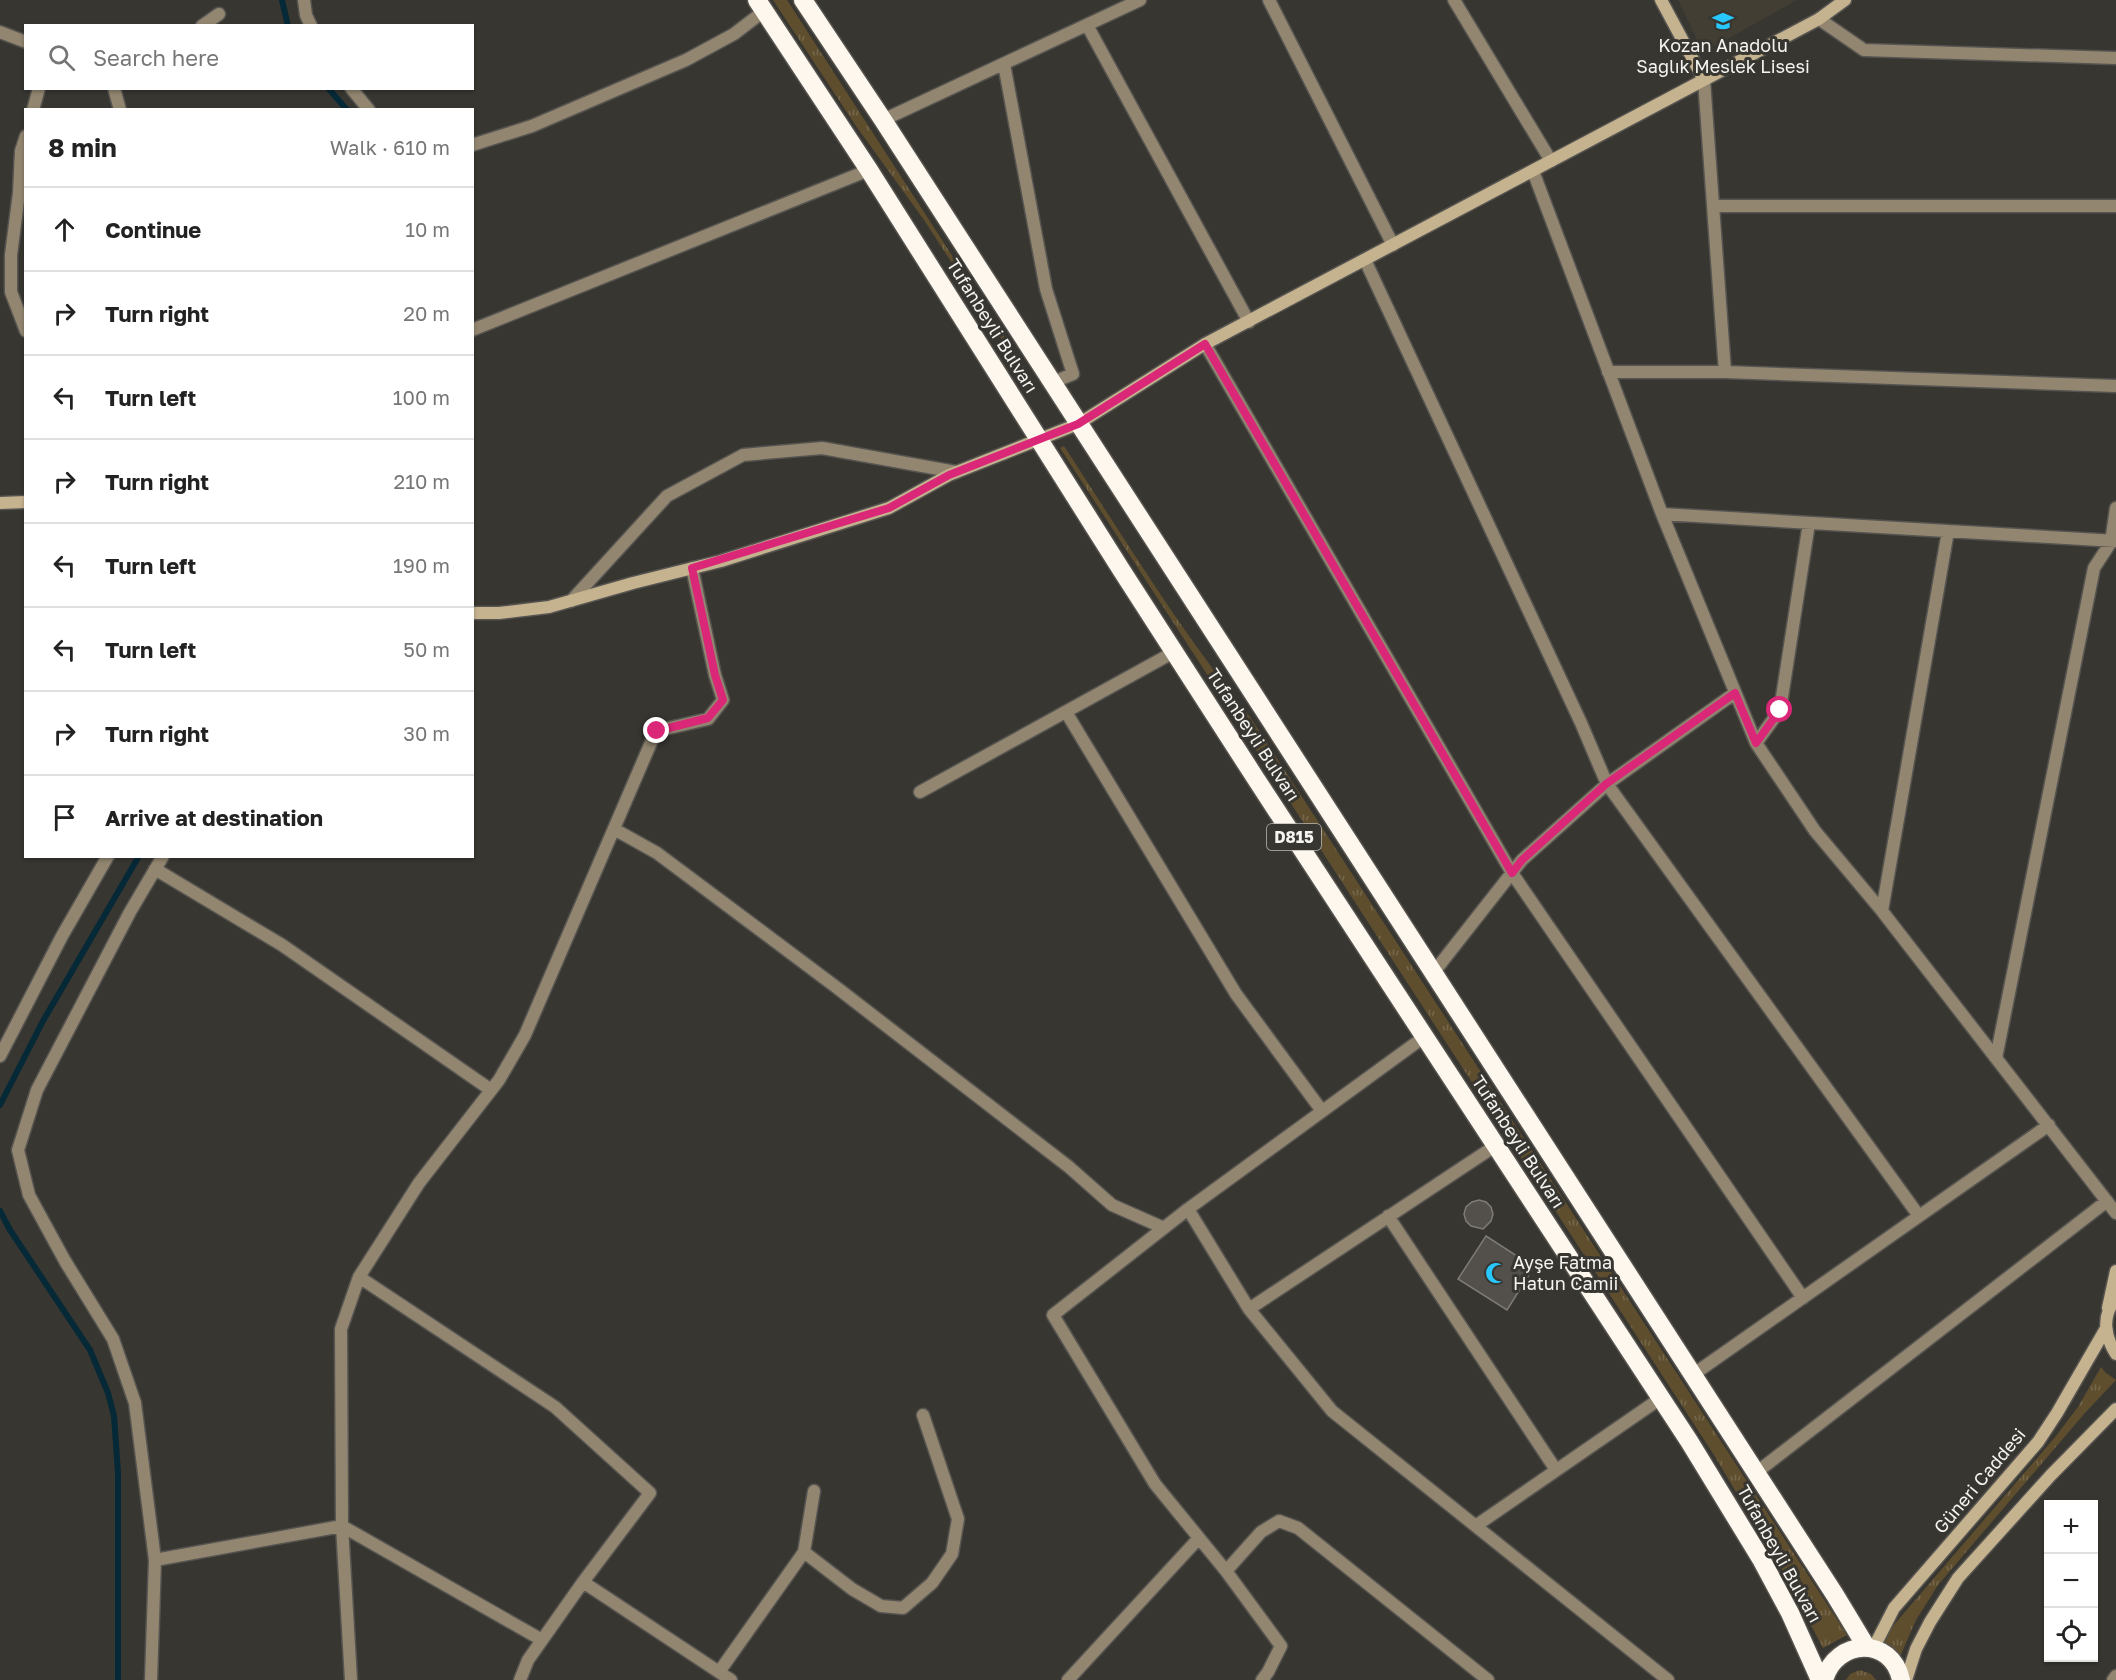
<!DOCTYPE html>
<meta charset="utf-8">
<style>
:root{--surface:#fff;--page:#f2f2f2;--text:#222;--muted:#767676;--line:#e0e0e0}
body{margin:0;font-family:"Golos Text",sans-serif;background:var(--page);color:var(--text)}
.controls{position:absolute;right:18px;bottom:18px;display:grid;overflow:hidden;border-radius:0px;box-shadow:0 2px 4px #0004}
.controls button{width:54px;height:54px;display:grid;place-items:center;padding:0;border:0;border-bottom:2px solid var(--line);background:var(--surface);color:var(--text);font:30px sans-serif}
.stop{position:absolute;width:18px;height:18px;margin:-14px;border:4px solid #db2777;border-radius:50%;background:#fff}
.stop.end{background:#db2777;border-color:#fff;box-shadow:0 2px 6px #0008}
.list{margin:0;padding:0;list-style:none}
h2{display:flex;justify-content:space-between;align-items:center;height:78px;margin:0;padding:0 24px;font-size:26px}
h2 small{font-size:20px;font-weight:400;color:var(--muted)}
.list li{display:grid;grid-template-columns:39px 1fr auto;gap:18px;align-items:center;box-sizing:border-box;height:84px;padding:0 24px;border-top:2px solid var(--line)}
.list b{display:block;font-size:22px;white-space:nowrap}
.list em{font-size:20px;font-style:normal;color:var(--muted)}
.icon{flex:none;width:33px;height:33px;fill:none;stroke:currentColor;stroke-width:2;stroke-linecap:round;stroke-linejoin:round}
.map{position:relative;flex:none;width:2116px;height:1680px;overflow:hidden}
.search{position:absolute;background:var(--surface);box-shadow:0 2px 4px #0004;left:24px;top:24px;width:450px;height:66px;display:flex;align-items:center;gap:15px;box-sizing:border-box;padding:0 21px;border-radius:0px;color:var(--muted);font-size:22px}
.panel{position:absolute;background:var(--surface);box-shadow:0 2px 4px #0004;left:24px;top:108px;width:450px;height:750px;border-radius:0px}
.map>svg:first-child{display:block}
.built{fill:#433e34}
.grass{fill:url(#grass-tufts)}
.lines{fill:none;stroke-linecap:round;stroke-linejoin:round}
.stream{stroke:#062937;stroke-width:6}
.building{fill:#53504c;stroke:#7e7b76;stroke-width:1.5}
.street-casing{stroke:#565450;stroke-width:15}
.secondary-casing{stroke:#565450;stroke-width:15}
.highway-casing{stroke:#565450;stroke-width:21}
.street{stroke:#928670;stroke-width:12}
.secondary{stroke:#c5b28f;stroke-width:12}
.highway{stroke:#fdf7ed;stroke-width:18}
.route{stroke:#db2777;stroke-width:8}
.labels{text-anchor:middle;stroke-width:6;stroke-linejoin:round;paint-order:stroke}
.shield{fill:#383631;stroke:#bcbbb7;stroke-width:1.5}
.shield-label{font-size:16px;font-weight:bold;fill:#f5f4f1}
.poi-label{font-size:18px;fill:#f5f4f1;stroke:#383631}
.street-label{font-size:18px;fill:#f5f4f1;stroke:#383631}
</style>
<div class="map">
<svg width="2116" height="1680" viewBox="0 0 2116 1680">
<defs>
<pattern id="grass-tufts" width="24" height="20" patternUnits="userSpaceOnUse" patternTransform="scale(1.5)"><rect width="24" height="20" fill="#5e4e2e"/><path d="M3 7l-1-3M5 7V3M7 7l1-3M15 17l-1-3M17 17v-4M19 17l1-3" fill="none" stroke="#76684d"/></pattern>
</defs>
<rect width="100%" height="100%" fill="#383631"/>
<!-- built -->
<path class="built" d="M1678 0H1797L1715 46 1698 42Z"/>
<!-- grass -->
<path class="grass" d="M773 0H787L1037 387 1034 389 924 220 856 126Z
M1064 446C1124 538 1181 632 1250 717L1847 1635 1823 1648 1779 1564 1714 1455 1060 448Z
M2101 1367 2106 1373 2116 1380 2084 1414 1938 1585 1916 1620 1898 1661 1880 1641 2056 1436 2078 1407Z
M1860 1670 1871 1674 1876 1680H1846L1850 1674Z"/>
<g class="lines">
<!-- stream -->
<path class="stream" d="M282 0 288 26
M328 88 347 110
M0 1105 43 1021 139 856
M0 1211 10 1230 90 1350 108 1393 114 1416 118 1473V1680"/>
</g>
<!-- building -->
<path class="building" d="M1479 1200 1486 1202 1491 1207 1493 1214 1491 1221 1483 1229 1471 1226 1466 1221 1464 1214 1466 1207 1472 1202Z
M1486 1236 1534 1267 1507 1310 1458 1279Z"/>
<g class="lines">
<defs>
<path id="street" d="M304 0 306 15 311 26
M1269 0 1393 245
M1454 0 1551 161
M1819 19 1864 50 2116 58
M1087 25 1249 322
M202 26 219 14
M0 32 26 42
M1004 64 1046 289 1073 374 1051 383
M1704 80 1725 372
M114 88 120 110
M351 88 369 110
M33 110 39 88
M883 120 1140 0
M26 136 21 151 19 193 11 255V292L26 331
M472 145 532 126 686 60 734 34 764 11
M1533 171 1662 514 1756 743 1815 831 1882 911 2116 1213
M1713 206H2116
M1365 260 1581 723 1607 784 1919 1216
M472 330 869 170
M1205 344 1512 873 1803 1298
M1608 372H1725L2116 386
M1662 514 2116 541
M571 601 667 496 743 455 822 448 956 472
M1066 712 1236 994 1322 1111
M1756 743 1780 710 1809 523
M920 792 1174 652
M614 829 657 853 836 987 1069 1167 1112 1205 1164 1228
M155 869 282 945 491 1090
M1882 911 1948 531
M1434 972 1522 860 1607 784 1735 693
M0 1056 62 936 108 856
M1996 1058 2094 568 2111 542 2116 508
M1188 1209 1249 1309 1332 1411 1668 1680
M1388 1216 1556 1470
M359 1277 555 1407 650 1493 583 1582 528 1660 520 1680
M1249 1309 1495 1146
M1694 1374 2049 1125
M1757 1472 2107 1201
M1477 1525 1661 1398
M804 1552 852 1589 881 1606 903 1608 932 1583 952 1554 958 1519 923 1415
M155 1560 342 1526 542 1640
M1226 1571 1261 1532 1279 1521 1298 1528 1488 1680
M583 1582 731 1680
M719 1672 804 1552 814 1491
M151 1680 155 1560 135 1403 113 1339 65 1261 29 1195 18 1150 37 1090 130 912 163 856
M351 1680 342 1526 341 1329 359 1277 419 1183 499 1080 525 1035 656 731 708 719 723 700 715 675 692 568
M1068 1680 1199 1538
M1262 1680 1268 1672 1281 1646 1226 1571 1155 1484 1053 1315 1188 1209 1424 1037
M2113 1680 2116 1676"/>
<path id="secondary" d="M1661 0 1704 80
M0 503 26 502
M472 613H499L549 607 633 583 721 561 889 508 949 475 1078 424 1205 344 1819 19 1845 0
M2116 1299C2101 1316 2105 1337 2116 1354
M2108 1308 2116 1271
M1873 1649 1894 1608 2038 1442 2057 1413 2105 1330
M1906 1680 1916 1649 1930 1622 1958 1578 2051 1475 2116 1409"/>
<path id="highway" d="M757 0 869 170 1122 571 1256 779 1689 1441 1761 1559 1790 1613 1820 1680
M803 0 883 120 1835 1595 1867 1648
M1824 1680C1836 1638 1892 1636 1901 1680"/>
</defs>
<!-- street casing -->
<use href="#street" class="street-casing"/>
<!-- secondary casing -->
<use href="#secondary" class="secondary-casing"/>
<!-- highway casing -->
<use href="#highway" class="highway-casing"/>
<!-- street -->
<use href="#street" class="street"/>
<!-- secondary -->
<use href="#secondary" class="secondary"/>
<!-- highway -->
<use href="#highway" class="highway"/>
</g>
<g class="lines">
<!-- route -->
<path class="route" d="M657 731 708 718 723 700 715 675 692 568 889 508 949 475 1078 424 1205 344 1512 873 1522 860 1606 784 1735 693 1756 743 1780 710"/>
</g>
<!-- icons -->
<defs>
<symbol id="school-bare" viewBox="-9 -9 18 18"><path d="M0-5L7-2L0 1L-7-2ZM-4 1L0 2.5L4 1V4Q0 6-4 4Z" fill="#28c8ff" stroke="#383631" stroke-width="2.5" paint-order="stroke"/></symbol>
<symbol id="mosque-bare" viewBox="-9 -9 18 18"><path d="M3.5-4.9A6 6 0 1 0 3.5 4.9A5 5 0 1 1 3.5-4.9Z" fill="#28c8ff" stroke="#383631" stroke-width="2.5" paint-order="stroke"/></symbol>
</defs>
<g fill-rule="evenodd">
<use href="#school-bare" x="1708" y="6" width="30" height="30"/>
<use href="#mosque-bare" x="1481" y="1258" width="30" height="30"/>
</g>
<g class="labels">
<!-- shield labels -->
<rect class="shield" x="1267" y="824" width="54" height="26" rx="4.5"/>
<g class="shield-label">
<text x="1294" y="843">D815</text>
</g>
<!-- poi labels -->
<g class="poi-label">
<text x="1723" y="52">Kozan Anadolu<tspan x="1723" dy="21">Sağlık Meslek Lisesi</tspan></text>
<text x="1513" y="1269" text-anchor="start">Ayşe Fatma<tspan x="1513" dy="21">Hatun Camii</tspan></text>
</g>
<!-- street labels -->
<g class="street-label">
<text transform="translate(992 326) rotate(58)" y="6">Tufanbeyli Bulvarı</text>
<text transform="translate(1253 735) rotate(57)" y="6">Tufanbeyli Bulvarı</text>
<text transform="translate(1518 1142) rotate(57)" y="6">Tufanbeyli Bulvarı</text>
<text transform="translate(1980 1481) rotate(-50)" y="6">Güneri Caddesi</text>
<text transform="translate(1779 1554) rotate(61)" y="6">Tufanbeyli Bulvarı</text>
</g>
</g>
</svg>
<div class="controls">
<button>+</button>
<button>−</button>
<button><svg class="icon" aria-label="locate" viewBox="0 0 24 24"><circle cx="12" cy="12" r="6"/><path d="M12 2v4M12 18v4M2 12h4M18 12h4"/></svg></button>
</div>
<div class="stop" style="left:1780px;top:710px"></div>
<div class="stop end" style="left:657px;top:731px"></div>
<div class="search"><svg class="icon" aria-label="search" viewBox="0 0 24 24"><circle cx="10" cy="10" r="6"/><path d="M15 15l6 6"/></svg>Search here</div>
<section class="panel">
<h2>8 min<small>Walk · 610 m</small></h2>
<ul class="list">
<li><svg class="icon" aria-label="ahead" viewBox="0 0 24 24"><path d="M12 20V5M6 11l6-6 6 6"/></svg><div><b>Continue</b></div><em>10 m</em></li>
<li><svg class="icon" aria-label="right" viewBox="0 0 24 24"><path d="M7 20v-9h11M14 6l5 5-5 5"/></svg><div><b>Turn right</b></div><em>20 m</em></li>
<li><svg class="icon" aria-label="left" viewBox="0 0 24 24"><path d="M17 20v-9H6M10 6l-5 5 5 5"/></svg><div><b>Turn left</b></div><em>100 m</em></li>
<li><svg class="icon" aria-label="right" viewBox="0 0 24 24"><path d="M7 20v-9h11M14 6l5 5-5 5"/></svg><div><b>Turn right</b></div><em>210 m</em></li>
<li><svg class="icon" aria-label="left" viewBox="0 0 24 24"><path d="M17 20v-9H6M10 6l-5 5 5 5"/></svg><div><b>Turn left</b></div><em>190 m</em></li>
<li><svg class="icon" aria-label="left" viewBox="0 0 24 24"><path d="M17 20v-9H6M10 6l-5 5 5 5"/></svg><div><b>Turn left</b></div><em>50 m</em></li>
<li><svg class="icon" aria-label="right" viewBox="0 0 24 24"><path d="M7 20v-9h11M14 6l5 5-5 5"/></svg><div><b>Turn right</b></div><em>30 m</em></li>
<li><svg class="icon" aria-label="arrive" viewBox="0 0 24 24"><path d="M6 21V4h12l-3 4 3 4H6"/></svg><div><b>Arrive at destination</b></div></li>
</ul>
</section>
</div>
